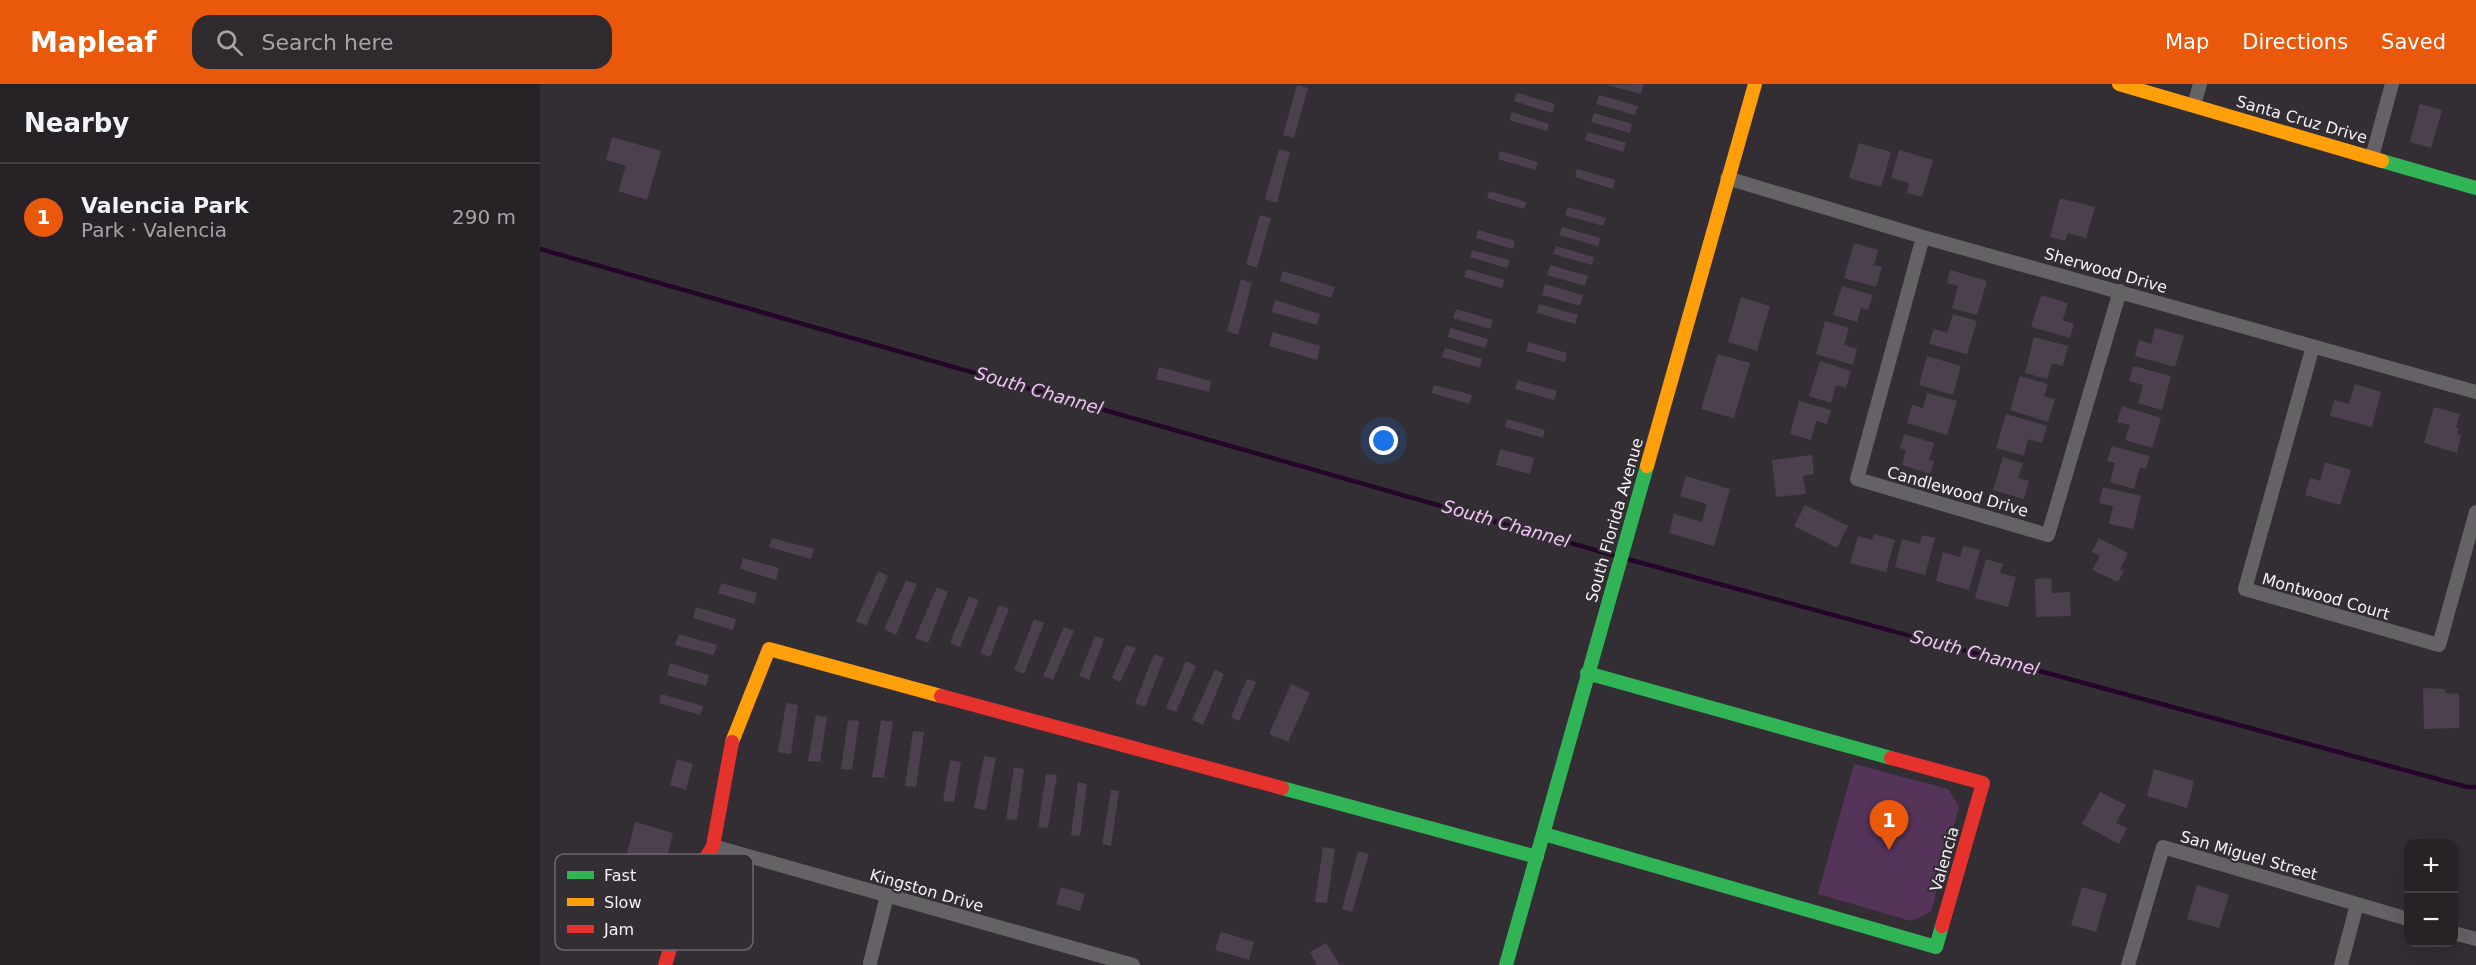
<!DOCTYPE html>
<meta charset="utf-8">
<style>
:root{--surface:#262226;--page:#2e2a2e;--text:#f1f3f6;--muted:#a4a4a7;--line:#423f43;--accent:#ea580c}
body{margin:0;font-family:"DejaVu Sans",sans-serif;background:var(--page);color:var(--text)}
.controls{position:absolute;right:18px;bottom:18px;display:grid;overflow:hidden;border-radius:12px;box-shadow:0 6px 24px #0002}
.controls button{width:54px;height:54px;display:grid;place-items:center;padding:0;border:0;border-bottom:2px solid var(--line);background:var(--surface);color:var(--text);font:30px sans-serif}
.you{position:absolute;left:844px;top:357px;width:21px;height:21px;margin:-15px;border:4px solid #fff;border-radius:50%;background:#1a73e8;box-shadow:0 0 0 9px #1a73e833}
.badge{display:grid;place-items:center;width:39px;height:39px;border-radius:50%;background:var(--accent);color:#fff;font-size:20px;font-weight:700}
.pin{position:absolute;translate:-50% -50px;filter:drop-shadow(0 2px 3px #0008)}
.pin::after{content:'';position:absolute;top:32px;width:21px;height:18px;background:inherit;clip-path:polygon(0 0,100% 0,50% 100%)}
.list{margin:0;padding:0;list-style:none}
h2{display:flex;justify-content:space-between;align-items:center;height:78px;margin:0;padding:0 24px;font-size:26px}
h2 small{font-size:20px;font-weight:400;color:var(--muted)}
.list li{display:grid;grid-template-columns:39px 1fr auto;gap:18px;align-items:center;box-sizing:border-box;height:108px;padding:0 24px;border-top:2px solid var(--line)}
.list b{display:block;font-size:22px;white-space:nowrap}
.list p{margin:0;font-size:20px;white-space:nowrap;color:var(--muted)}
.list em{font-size:20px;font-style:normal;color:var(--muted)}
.icon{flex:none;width:33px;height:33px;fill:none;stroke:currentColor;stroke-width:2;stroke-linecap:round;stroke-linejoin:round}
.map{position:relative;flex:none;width:1936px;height:881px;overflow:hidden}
header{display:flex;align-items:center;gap:36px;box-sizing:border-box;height:84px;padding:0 30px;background:var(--accent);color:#fff}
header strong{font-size:28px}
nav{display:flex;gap:33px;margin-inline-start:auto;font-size:21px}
.search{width:420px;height:54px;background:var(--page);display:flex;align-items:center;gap:15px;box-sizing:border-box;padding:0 21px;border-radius:18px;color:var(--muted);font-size:22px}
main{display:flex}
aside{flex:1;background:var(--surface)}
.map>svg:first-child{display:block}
.green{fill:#553459}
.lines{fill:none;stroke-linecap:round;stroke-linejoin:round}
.stream{stroke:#26042b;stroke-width:4.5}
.building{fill:#4c404e}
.street{stroke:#646265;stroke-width:14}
.fast{stroke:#30b455;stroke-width:14}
.slow{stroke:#ff9f0a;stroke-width:14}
.jam{stroke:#e5322d;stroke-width:14}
.labels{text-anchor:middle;stroke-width:4.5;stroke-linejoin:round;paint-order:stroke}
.street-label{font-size:16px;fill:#f5f1f5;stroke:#332d34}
.water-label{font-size:18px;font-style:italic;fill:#f0c2f6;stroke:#332d34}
.key{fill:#332d34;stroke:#6d686e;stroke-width:1.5}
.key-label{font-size:16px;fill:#f5f1f5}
</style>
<header>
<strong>Mapleaf</strong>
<div class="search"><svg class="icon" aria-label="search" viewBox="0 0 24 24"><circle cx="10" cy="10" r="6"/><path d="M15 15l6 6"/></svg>Search here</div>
<nav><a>Map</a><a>Directions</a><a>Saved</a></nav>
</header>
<main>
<aside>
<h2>Nearby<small></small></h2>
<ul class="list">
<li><span class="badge">1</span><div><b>Valencia Park</b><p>Park · Valencia</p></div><em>290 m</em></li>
</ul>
</aside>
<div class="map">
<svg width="1936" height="881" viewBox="0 0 1936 881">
<rect width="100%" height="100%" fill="#322e33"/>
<!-- green -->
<path class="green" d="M1314 680 1408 705 1419 722 1391 828 1371 837 1278 810Z"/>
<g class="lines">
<!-- stream -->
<path class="stream" d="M0 165 1076 472
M1087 475 1927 703H1936"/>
</g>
<!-- building -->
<path class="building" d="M1100 0 1104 1 1101 10 1067 1Z
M757 1 768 4 754 54 743 51Z
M977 9 1015 20 1012 29 974 17Z
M1059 11 1098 22 1095 31 1056 20Z
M1880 20 1902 26 1891 64 1870 58Z
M972 28 1009 40 1007 47 969 36Z
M1054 29 1092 40 1090 49 1051 38Z
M1048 48 1086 59 1083 68 1045 56Z
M72 53 121 67 107 116 78 107 86 82 66 76Z
M1319 59 1351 68 1341 103 1309 94Z
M739 65 750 68 737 119 725 115Z
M1359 66 1393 76 1382 113 1367 109 1369 99 1351 94Z
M960 67 998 78 995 86 958 75Z
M1037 85 1075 96 1073 105 1035 93Z
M949 107 987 118 984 125 947 114Z
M1520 114 1555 123 1546 154 1528 149 1525 157 1510 153Z
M1028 123 1066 134 1063 142 1025 131Z
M720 131 731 134 717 184 706 180Z
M1022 143 1060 154 1058 162 1019 151Z
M938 146 975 157 973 165 936 154Z
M1314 159 1338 166 1334 181 1342 183 1336 203 1304 194Z
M1016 162 1054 173 1052 181 1013 170Z
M932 166 970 176 967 184 930 173Z
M1010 181 1048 192 1045 202 1007 191Z
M927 185 964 196 962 204 924 193Z
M1410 186 1447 197 1437 231 1412 224 1418 202 1407 199Z
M743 187 795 203 791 214 740 197Z
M701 195 712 199 698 251 687 247Z
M1005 200 1043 211 1040 222 1002 211Z
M1302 202 1333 211 1328 226 1321 224 1317 238 1293 231Z
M1501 211 1528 219 1523 236 1534 240 1530 254 1491 243Z
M1201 213 1230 222 1217 267 1188 258Z
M735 216 780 230 777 241 732 228Z
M999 220 1038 231 1035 240 997 229Z
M916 225 953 236 950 245 913 234Z
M1413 230 1437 237 1427 270 1389 260 1394 245 1407 249Z
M1285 237 1309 244 1304 261 1317 265 1313 281 1276 270Z
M910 244 948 255 945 264 908 253Z
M1615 244 1644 252 1635 283 1595 272 1599 256 1611 260Z
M733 248 780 262 777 276 729 262Z
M1494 253 1528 262 1523 282 1512 279 1507 295 1485 289Z
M989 258 1027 269 1025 278 986 267Z
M905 264 942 275 940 284 902 273Z
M1178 270 1210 279 1194 334 1161 325Z
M1387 272 1421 282 1413 311 1379 301Z
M1280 277 1311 287 1306 304 1296 301 1291 319 1269 312Z
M1593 282 1631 292 1622 326 1598 319 1603 301 1589 297Z
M619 283 671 297 669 308 616 295Z
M1480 292 1508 300 1504 312 1515 315 1508 338 1470 326Z
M978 296 1017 307 1014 316 975 305Z
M1815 300 1841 308 1832 343 1790 332 1794 316 1809 320Z
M894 301 932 311 929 320 892 309Z
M1387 309 1417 317 1407 351 1367 339 1372 321 1383 324Z
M1259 317 1291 326 1287 340 1276 337 1271 356 1250 350Z
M1582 322 1621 334 1612 364 1585 356 1590 341 1577 338Z
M1894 323 1920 330 1916 343 1919 344 1917 350 1921 351 1917 369 1884 359Z
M1466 330 1507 342 1502 359 1488 355 1484 372 1456 364Z
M967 335 1005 346 1003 354 965 343Z
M1364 350 1394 359 1389 376 1394 377 1390 390 1362 381 1366 366 1360 364Z
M1572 362 1610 372 1606 385 1600 383 1594 405 1570 398 1575 379 1567 377Z
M960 365 994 374 990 390 956 381Z
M1272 371 1274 390 1263 392 1266 410 1236 413 1232 376Z
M1463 373 1483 379 1478 394 1489 397 1484 415 1453 406Z
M1785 378 1811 386 1800 421 1765 411 1770 394 1780 397Z
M1146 392 1190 405 1174 462 1129 449 1134 430 1162 438 1167 420 1140 412Z
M1563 403 1601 412 1593 445 1569 440 1573 422 1559 419Z
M1265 421 1308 442 1297 464 1254 442Z
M1334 450 1355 456 1346 488 1310 479 1318 452 1332 456Z
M1382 451 1395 454 1385 491 1355 483 1362 455 1380 460Z
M232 454 274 465 271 475 229 463Z
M1559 454 1588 469 1580 485 1584 487 1578 498 1552 486 1560 472 1552 468Z
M1423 462 1440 466 1429 506 1396 497 1403 468 1420 473Z
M203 474 239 484 236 496 200 485Z
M1446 475 1463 480 1460 489 1476 493 1468 523 1435 514Z
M338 487 348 492 326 542 316 537Z
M1511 494 1512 509 1530 508 1531 532 1496 533 1495 495Z
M366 496 377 500 356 551 344 545Z
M181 499 217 509 214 520 178 509Z
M397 503 408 508 388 559 375 554Z
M429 512 439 516 420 563 410 559Z
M459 521 469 525 450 573 440 569Z
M156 523 196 535 193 546 153 534Z
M494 535 504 539 484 590 474 586Z
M524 543 534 547 513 596 503 592Z
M139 550 177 561 174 571 135 561Z
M555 552 564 555 549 596 539 592Z
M586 561 596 564 580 598 572 594Z
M614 570 624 574 605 623 595 619Z
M646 577 656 582 636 628 626 624Z
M130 579 169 591 166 602 127 591Z
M675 585 684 590 663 641 652 636Z
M707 595 716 598 699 637 691 633Z
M751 600 770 609 748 658 729 650Z
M1883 604 1905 605V609L1919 610V644L1884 645Z
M121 610 163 622 160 631 119 619Z
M246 619 258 621 251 670 238 668Z
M276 631 287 633 280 678 268 677Z
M308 636 319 637 312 686 301 685Z
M341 636 353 638 344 694 332 693Z
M373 647 384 648 376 703 365 702Z
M444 672 456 674 446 726 434 724Z
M137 675 153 680 146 706 130 701Z
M410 676 421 678 414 718 403 717Z
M474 683 484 685 477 736 466 735Z
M1614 685 1654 697 1647 724 1607 712Z
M506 690 517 691 508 744 498 743Z
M538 698 547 700 540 752 531 751Z
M571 706 579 707 571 762 562 760Z
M1560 708 1586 721 1576 739 1587 744 1579 760 1542 740Z
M95 738 133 749 128 770 123 769 119 782 86 773Z
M783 763 795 765 787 819 775 818Z
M818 767 829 770 812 828 802 825Z
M1657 801 1689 811 1679 844 1647 835Z
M521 803 545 810 540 827 516 820Z
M1542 803 1567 810 1556 848 1531 841Z
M681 848 714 858 709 876 675 866Z
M786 859 800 881H777L770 868Z"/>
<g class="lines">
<!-- street -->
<path class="street" d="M1654 21 1660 0
M1832 73 1852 0
M1187 94 1383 153 1936 308
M1383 153 1317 395 1508 451 1580 207
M1773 262 1705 505 1899 561 1936 428
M173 762 593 881
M1914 849 1936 855
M330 879 347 812
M1588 881 1623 763 1868 835
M1801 881 1817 820"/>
<!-- fast -->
<path class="fast" d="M1842 77 1936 104
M1047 589 1351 674
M742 704 997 773
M1004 750 1396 863 1402 842
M966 881 1107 382"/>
<!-- slow -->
<path class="slow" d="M1579 0 1842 77
M1107 382 1215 0
M192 658 229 565 401 612"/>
<!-- jam -->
<path class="jam" d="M401 612 742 704
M1351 674 1443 699 1402 842
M125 881 149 803 173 762 192 658"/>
</g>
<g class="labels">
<!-- street labels -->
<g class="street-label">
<text transform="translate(1762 35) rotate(16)" y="6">Santa Cruz Drive</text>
<text transform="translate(1566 186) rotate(16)" y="6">Sherwood Drive</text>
<text transform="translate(1418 407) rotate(16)" y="6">Candlewood Drive</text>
<text transform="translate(1074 436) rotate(-74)" y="6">South Florida Avenue</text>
<text transform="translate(1786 512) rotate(16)" y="6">Montwood Court</text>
<text transform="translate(1709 771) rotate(16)" y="6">San Miguel Street</text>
<text transform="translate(1404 775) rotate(-74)" y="6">Valencia</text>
<text transform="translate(387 806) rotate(16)" y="6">Kingston Drive</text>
</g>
<!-- water labels -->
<g class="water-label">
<text transform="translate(499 307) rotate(16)" y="6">South Channel</text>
<text transform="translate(966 440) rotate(16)" y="6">South Channel</text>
<text transform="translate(1435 569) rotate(15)" y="6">South Channel</text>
</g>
</g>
<!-- legend -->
<rect x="15" y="770" width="198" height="96" rx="9" class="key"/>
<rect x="27" y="787" width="27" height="8" fill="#30b455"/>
<rect x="27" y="814" width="27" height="8" fill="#ff9f0a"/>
<rect x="27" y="841" width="27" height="8" fill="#e5322d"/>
<g class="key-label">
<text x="64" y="797">Fast</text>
<text x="64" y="824">Slow</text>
<text x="64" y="851">Jam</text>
</g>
</svg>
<div class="controls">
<button>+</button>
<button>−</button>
</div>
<div class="you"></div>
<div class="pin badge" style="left:1349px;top:766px">1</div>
</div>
</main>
